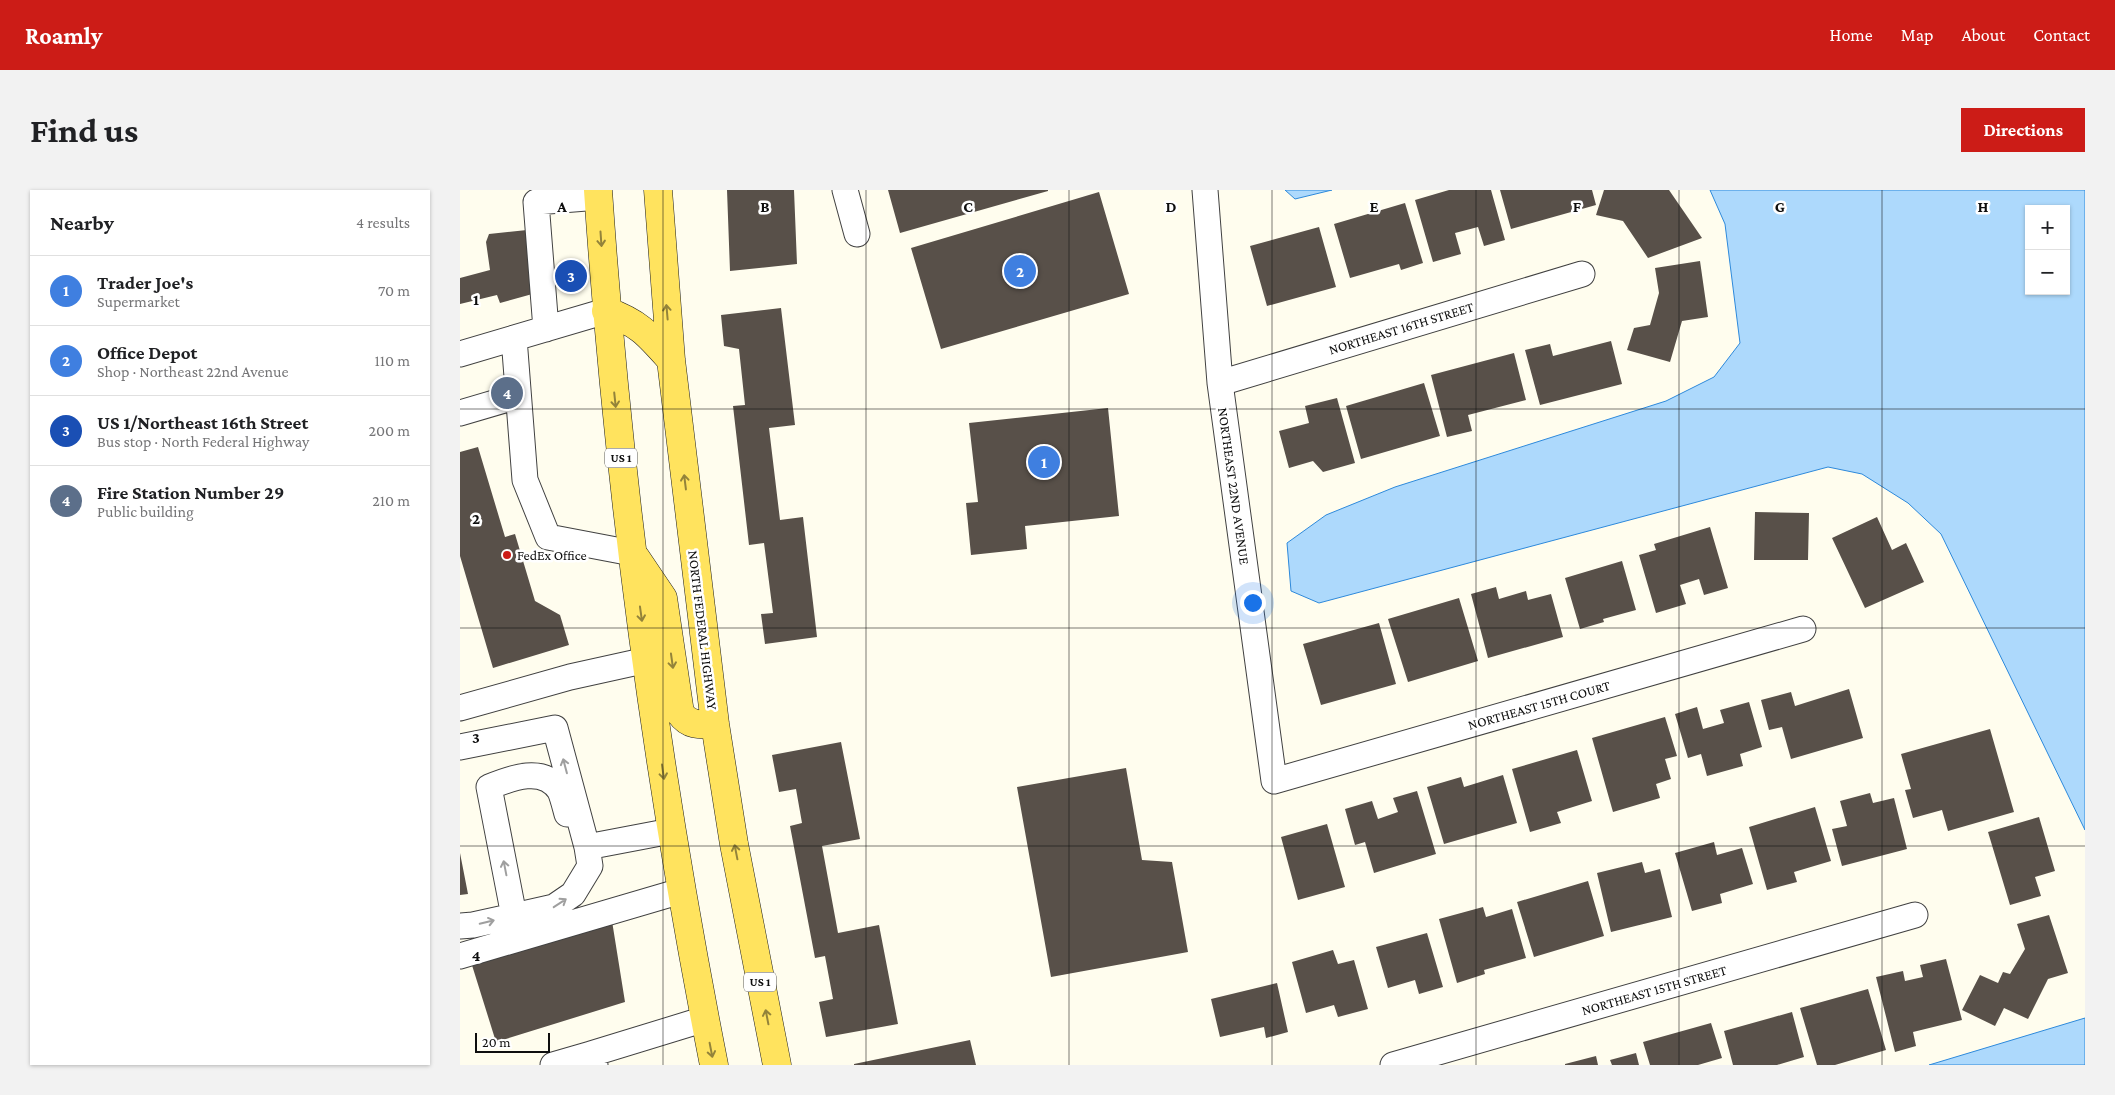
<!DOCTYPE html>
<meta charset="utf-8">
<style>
:root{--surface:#fff;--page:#f2f2f2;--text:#202124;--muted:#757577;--line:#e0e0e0;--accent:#cc1c17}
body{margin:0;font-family:"Crimson Pro",serif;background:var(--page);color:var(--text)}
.controls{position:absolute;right:15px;top:15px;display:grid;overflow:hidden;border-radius:0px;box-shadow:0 1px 4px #0004}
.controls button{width:45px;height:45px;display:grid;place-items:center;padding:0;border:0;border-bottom:1px solid var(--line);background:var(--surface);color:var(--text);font:25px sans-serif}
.scale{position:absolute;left:15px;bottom:12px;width:75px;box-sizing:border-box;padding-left:5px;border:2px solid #0e0e0e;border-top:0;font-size:14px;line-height:18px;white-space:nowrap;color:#0e0e0e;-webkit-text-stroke:4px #fff;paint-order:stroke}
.you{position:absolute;left:792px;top:412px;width:18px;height:18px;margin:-12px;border:4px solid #fff;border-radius:50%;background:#1a73e8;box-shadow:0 0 0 8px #1a73e833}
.badge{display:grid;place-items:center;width:32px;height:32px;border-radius:50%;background:var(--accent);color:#fff;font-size:16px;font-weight:700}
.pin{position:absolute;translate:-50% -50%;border:2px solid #fff;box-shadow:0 1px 5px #0006}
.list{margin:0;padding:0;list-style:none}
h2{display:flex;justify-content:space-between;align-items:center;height:65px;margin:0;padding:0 20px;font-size:21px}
h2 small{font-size:16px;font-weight:400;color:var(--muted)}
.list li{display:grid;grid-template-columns:32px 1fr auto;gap:15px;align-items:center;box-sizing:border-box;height:70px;padding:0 20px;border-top:1px solid var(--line)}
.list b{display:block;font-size:19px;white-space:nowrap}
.list p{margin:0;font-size:16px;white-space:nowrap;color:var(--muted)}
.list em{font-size:16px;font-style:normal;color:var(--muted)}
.map{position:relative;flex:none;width:1625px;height:875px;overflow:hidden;border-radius:0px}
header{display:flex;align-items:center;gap:30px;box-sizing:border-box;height:70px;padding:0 25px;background:var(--accent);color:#fff}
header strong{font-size:24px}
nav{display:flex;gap:28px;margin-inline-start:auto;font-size:18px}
.intro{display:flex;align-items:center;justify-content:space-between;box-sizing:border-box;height:120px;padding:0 30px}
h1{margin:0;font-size:35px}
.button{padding:12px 22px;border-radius:0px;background:var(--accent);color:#fff;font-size:18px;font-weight:700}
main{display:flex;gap:30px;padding:0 30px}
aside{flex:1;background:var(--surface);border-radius:0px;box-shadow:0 1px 4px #0004}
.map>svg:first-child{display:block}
.water{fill:#add9fc;stroke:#2d89db;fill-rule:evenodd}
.building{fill:#585049}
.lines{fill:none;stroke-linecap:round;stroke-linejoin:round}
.minor-casing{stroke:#414141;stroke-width:27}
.major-casing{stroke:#1f1f1f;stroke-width:29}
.minor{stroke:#fff;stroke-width:25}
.major{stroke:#ffe35e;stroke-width:28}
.oneway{stroke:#93833a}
.oneway2{stroke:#9f9f9f}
.grid{fill:none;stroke:#0e0e0e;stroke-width:1;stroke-opacity:0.55}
.poi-dot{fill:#cc1c17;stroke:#fff;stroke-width:2}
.labels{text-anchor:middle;stroke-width:5;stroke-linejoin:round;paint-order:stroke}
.shield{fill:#fff;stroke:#565656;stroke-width:1}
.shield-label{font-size:12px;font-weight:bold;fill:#0e0e0e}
.street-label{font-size:14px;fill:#0e0e0e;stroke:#fff}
.poi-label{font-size:14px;fill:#0e0e0e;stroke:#fff;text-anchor:start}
.grid-label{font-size:16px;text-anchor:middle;font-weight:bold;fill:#0e0e0e;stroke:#fff;stroke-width:5;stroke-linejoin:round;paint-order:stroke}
</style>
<header>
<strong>Roamly</strong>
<nav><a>Home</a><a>Map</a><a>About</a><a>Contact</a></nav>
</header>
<div class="intro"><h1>Find us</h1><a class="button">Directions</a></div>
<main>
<aside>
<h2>Nearby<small>4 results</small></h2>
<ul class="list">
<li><span class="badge" style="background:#3f7fe0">1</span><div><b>Trader Joe's</b><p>Supermarket</p></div><em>70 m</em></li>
<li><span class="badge" style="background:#3f7fe0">2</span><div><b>Office Depot</b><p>Shop · Northeast 22nd Avenue</p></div><em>110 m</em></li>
<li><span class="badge" style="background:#1a4fb4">3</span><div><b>US 1/Northeast 16th Street</b><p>Bus stop · North Federal Highway</p></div><em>200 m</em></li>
<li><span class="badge" style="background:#5c6f8a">4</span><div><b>Fire Station Number 29</b><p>Public building</p></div><em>210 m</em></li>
</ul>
</aside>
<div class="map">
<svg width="1625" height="875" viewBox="0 0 1625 875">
<rect width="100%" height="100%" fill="#fffdee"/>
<!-- water -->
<path class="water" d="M825 0H872L835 9Z
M1250 0H1625V640L1481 344 1448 313 1402 284 1368 277 859 413 831 401 827 353 866 325 935 297 1206 211 1254 187 1280 153 1265 34ZM1569 19H1606V101H1569Z
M1625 828V875H1469Z"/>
<!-- building -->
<path class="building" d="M267 0H334L337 74 270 81Z
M428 0H588V1L440 43Z
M989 0H1031L1045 50 1024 56 1018 37 995 43 1001 64 973 72 955 10Z
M1040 0H1132L1136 15 1051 39Z
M1144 0H1209L1242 48 1188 68 1163 31 1136 25Z
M639 2 669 104 481 159 451 58Z
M945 13 963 73 941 80 939 74 890 88 874 34Z
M859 37 876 97 807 116 790 56Z
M67 40 76 103 40 113 37 105 0 114V88L30 80 26 52 29 44Z
M1240 71 1248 127 1222 131 1210 172 1167 160 1174 138 1190 135 1199 103 1195 78Z
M321 118 335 235 309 238 320 330 343 327 357 447 305 454 301 424 313 423 304 353 289 355 273 216 285 215 279 159 264 156 261 125Z
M1151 151 1162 194 1080 215 1065 160 1090 154 1093 166Z
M1054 163 1066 210 1008 225 1012 241 987 247 971 185Z
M964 193 980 246 901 269 886 216Z
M877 208 895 273 863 282 853 271 829 278 819 241 849 233 845 216Z
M648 218 659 326 565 336 567 359 511 365 506 313 518 312 509 233Z
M18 257 45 347 55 344 75 411 100 425 109 455 33 478 0 366V262Z
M1295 322 1349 323 1348 370H1294Z
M1417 327 1432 360 1446 353 1464 392 1405 418 1372 348Z
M1250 337 1268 398 1244 405 1239 389 1220 395 1226 414 1196 423 1179 365 1196 360 1194 354Z
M1162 371 1176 420 1143 429 1144 432 1120 439 1105 388Z
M1036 397 1039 409 1066 401 1068 410 1091 404 1103 447 1028 468 1011 404Z
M999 408 1018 471 948 492 928 429Z
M919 433 936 494 861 515 843 454Z
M1389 499 1403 548 1331 569 1322 537 1309 540 1301 510 1331 502 1335 516Z
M1289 512 1302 557 1280 564 1283 576 1247 586 1241 564 1228 568 1215 524 1237 517 1243 539 1264 533 1260 520Z
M1205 527 1217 566 1205 569 1211 589 1196 594 1200 608 1153 622 1132 548Z
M1530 539 1554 622 1488 641 1482 620 1453 628 1445 600 1451 599 1441 564Z
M381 552 400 649 362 656 378 743 419 735 438 834 366 847 359 812 373 809 365 766 355 768 330 636 342 633 336 599 319 602 312 565Z
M1117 560 1132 611 1097 622 1101 633 1070 642 1052 579Z
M666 578 682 670 712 672 728 762 591 787 557 597Z
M1043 585 1057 633 984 654 967 597 1001 587 1004 597Z
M957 601 976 664 914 683 905 652 895 655 885 619 912 611 918 629 938 622 933 608Z
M1410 603 1413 613 1434 608 1447 659 1382 676 1372 639 1387 636 1380 611Z
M1355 617 1371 671 1334 682 1337 692 1307 700 1289 637Z
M1579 627 1595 681 1575 687 1581 706 1550 715 1528 642Z
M867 634 885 697 838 710 821 647Z
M1254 652 1257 665 1282 658 1293 694 1260 704 1262 713 1232 721 1215 663Z
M0 663 8 704 0 705Z
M1182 672 1185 683 1200 679 1212 727 1151 742 1137 683Z
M1128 691 1144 746 1074 767 1057 712Z
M1023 717 1026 727 1052 719 1066 768 1024 780 1025 784 997 793 979 729Z
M1589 725 1608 783 1588 789 1568 829 1544 818 1535 836 1502 820 1520 785 1538 793 1543 782 1550 784 1565 759 1557 734Z
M152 731 165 812 36 852 11 772Z
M967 743 983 797 959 804 955 790 928 798 916 757Z
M873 760 878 774 894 770 908 819 878 827 874 815 846 823 832 772Z
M1486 769 1502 830 1453 842 1456 856 1435 862 1416 787 1443 781 1445 791 1463 787 1460 775Z
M817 793 828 842 806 848 804 837 760 847 751 809Z
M1408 799 1426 860 1375 875H1357L1340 818Z
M1332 822 1344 867 1317 875H1273L1264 841Z
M1251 833 1262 868 1238 875H1190L1183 852Z
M510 850 516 875H394V874Z
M1176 863 1179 875H1152L1150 870Z
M1136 866 1138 875H1105V874Z"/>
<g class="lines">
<defs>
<path id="minor" d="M385 0 397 44
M745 0 760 193 814 591 1343 439
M86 139 76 12 139 7
M54 148 65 290 88 347 172 363
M0 164 146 121
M760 193 1122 84
M0 223 58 206
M0 518 110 487 187 470
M0 557 95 538 127 657 130 676 113 704 94 717 13 735 0 736
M127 657 211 641
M54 726 29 597C51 588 84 575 100 601 103 608 105 617 107 624
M0 766 221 701
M93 875 131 864
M135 875 131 864 245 829
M933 875 1455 725"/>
<path id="major" d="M138 0C158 294 197 586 254 875
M198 0 211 170 255 534 274 654 317 875
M146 121C179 133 188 144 211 170
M176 368 203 408 220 523C229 536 240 535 255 534"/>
</defs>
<!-- minor casing -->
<use href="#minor" class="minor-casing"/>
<!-- major casing -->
<use href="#major" class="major-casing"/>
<!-- minor -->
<use href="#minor" class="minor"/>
<!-- major -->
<use href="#major" class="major"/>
</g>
<!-- one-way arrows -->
<defs><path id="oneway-shaft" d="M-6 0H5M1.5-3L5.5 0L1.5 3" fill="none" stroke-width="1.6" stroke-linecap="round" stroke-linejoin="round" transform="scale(1.25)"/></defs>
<g class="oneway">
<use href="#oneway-shaft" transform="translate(141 49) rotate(86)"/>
<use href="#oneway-shaft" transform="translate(207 122) rotate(-95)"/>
<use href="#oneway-shaft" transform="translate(155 210) rotate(84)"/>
<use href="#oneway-shaft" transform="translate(225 292) rotate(-97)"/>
<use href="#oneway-shaft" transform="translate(181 424) rotate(82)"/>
<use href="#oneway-shaft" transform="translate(212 471) rotate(82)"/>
<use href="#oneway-shaft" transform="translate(203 582) rotate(82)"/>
<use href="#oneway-shaft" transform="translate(276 662) rotate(-101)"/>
<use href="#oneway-shaft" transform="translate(307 827) rotate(-101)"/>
<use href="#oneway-shaft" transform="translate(251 860) rotate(79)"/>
</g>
<g class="oneway2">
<use href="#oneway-shaft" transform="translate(105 576) rotate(-105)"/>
<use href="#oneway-shaft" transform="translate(45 678) rotate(-101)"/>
<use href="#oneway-shaft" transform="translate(100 713) rotate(-33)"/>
<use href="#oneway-shaft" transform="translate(27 732) rotate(-13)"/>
</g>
<!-- grid -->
<path class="grid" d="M203 0V875M406 0V875M609 0V875M812 0V875M1016 0V875M1219 0V875M1422 0V875M0 219H1625M0 438H1625M0 656H1625"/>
<!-- markers -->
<circle class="poi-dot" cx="47" cy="365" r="5"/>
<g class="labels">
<!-- shield labels -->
<g class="shield">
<rect x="145" y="258.5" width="32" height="19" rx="4"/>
<rect x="284" y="782.5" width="32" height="19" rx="4"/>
</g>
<g class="shield-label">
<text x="161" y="272">US 1</text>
<text x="300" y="796">US 1</text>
</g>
<!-- street labels -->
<g class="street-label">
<text transform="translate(941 138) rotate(-17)" y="5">NORTHEAST 16TH STREET</text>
<text transform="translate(774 296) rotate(82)" y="5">NORTHEAST 22ND AVENUE</text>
<text transform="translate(243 440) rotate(83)" y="5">NORTH FEDERAL HIGHWAY</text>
<text transform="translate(1079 515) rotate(-16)" y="5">NORTHEAST 15TH COURT</text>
<text transform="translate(1194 800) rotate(-16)" y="5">NORTHEAST 15TH STREET</text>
</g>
<!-- poi labels -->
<g class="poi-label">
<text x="57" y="370">FedEx Office</text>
</g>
</g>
<g class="grid-label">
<text x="102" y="22">A</text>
<text x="305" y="22">B</text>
<text x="508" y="22">C</text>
<text x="711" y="22">D</text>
<text x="914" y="22">E</text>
<text x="1117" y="22">F</text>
<text x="1320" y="22">G</text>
<text x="1523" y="22">H</text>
<text x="16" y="115">1</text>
<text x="16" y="334">2</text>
<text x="16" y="553">3</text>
<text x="16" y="771">4</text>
</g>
</svg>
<div class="controls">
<button>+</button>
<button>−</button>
</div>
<div class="scale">20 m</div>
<div class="you"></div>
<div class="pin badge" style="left:584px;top:272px;background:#3f7fe0">1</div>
<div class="pin badge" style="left:560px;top:81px;background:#3f7fe0">2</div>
<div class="pin badge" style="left:111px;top:86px;background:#1a4fb4">3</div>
<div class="pin badge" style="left:47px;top:203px;background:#5c6f8a">4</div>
</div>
</main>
